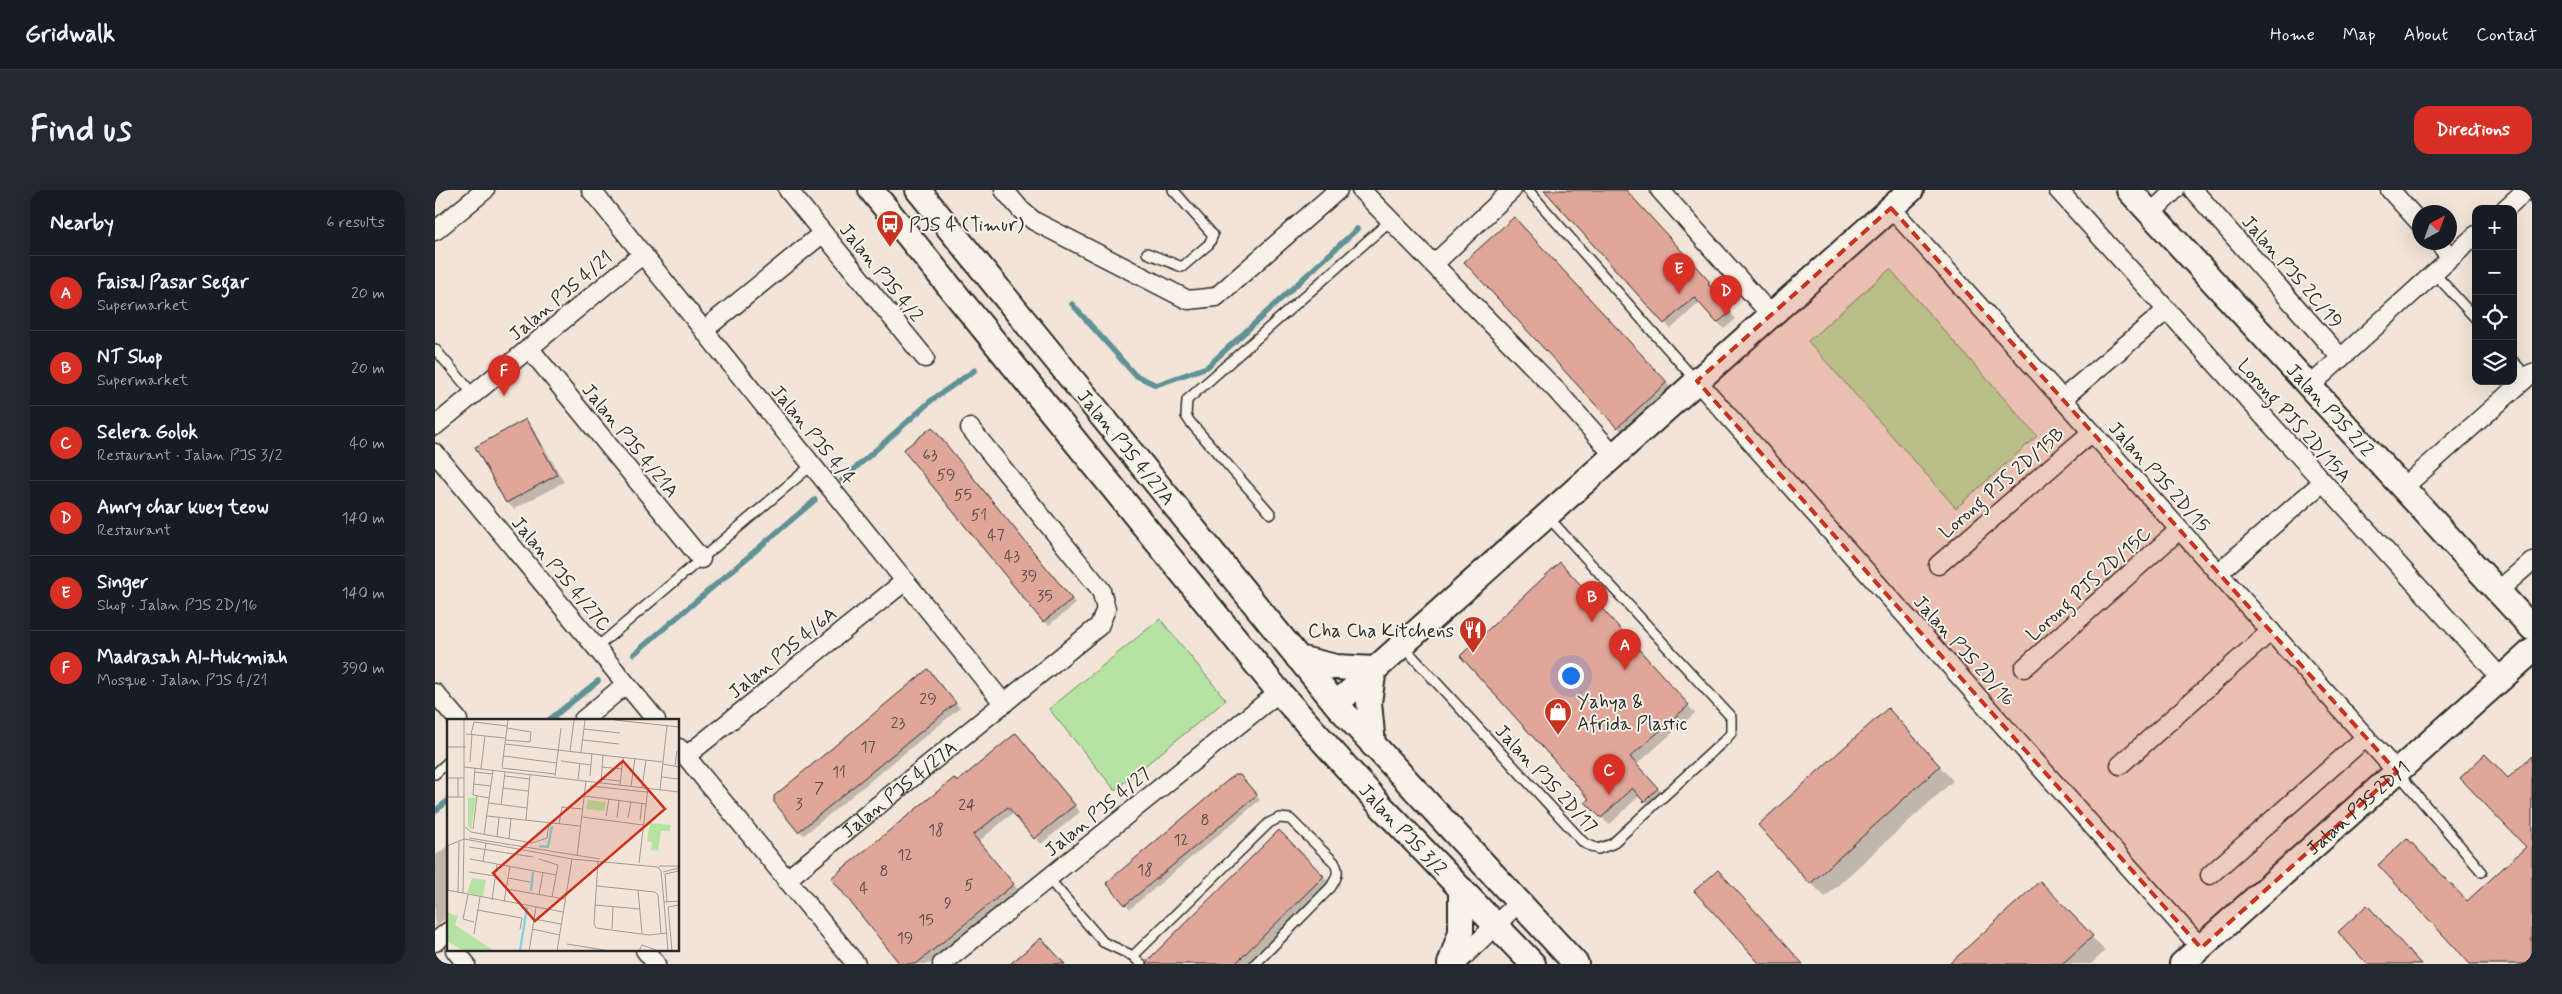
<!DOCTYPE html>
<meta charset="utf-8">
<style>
:root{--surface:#171b24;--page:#242831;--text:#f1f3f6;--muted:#9ea1a6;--line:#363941;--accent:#d93025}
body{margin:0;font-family:Mynerve,sans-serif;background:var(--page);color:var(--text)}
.controls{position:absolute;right:15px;top:15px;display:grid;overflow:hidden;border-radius:10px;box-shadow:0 5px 20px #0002}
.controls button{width:45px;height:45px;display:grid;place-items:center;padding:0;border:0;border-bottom:1px solid var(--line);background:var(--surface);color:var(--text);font:25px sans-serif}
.compass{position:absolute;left:1977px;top:15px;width:45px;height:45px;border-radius:50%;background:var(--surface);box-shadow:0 5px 20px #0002;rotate:41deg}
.you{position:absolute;left:1135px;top:485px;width:18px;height:18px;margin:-12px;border:4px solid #fff;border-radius:50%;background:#1a73e8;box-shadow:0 0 0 8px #1a73e833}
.badge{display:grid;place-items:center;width:32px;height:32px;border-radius:50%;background:var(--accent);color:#fff;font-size:16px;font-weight:700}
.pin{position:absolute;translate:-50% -41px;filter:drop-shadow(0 1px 2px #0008)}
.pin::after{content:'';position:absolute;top:26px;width:18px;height:15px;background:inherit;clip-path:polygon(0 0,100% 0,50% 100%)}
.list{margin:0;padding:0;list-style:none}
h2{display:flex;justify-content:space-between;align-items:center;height:65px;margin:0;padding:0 20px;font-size:21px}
h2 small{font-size:16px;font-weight:400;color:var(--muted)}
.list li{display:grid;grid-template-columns:32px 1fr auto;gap:15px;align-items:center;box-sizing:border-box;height:75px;padding:0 20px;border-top:1px solid var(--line)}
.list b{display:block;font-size:19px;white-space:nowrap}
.list p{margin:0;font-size:16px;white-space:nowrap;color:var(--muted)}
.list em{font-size:16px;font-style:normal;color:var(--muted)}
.icon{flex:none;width:28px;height:28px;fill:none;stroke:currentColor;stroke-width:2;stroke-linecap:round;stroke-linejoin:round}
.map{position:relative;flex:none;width:2097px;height:774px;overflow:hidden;border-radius:15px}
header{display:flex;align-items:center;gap:30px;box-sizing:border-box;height:70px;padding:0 25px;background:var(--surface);border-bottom:1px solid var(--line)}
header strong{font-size:24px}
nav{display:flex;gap:28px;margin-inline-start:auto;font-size:18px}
.intro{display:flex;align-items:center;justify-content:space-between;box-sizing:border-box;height:120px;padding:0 30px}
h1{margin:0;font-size:35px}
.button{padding:12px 22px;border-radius:15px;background:var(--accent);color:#fff;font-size:18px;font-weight:700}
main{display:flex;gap:30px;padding:0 30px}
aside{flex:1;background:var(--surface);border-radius:15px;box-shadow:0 5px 20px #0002}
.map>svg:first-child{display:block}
.green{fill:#b5e3a2;stroke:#708766}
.shadow{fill:#0003}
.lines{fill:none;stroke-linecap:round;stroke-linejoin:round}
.stream{stroke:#609195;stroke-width:5.5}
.building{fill:#dfa699;stroke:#2b2b2b}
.lane-casing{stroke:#2b2b2b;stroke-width:12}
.street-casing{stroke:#2b2b2b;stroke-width:21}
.secondary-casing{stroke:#2b2b2b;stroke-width:28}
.lane{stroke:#f7f3e8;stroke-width:9}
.street{stroke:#f7f3e8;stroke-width:18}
.secondary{stroke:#f7f3e8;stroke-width:24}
.marked{fill:#c8321e;fill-opacity:0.2;stroke:#c8321e;stroke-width:4;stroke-dasharray:10 6;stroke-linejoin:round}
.labels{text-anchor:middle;stroke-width:4;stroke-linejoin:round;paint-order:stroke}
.number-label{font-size:16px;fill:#584a46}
.poi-label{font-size:19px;fill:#2b2b2b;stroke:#f7f3e8;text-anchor:start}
.street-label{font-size:19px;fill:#2b2b2b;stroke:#f7f3e8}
.inset-river{fill:none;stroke:#84d5dc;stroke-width:2.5}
.inset-road{fill:none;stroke:#a29a93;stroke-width:1}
.view{fill:#c8321e;fill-opacity:0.15;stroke:#c8321e;stroke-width:2.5}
.inset-edge{fill:none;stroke:#2b2b2b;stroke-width:2.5}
</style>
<header>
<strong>Gridwalk</strong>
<nav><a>Home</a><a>Map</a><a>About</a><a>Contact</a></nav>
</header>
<div class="intro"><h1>Find us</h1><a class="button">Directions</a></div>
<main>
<aside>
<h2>Nearby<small>6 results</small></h2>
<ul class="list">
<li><span class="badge">A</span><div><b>Faisal Pasar Segar</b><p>Supermarket</p></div><em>20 m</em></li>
<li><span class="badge">B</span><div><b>NT Shop</b><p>Supermarket</p></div><em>20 m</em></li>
<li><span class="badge">C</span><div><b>Selera Golok</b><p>Restaurant · Jalan PJS 3/2</p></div><em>40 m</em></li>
<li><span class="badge">D</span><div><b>Amry char kuey teow</b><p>Restaurant</p></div><em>140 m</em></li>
<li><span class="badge">E</span><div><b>Singer</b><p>Shop · Jalan PJS 2D/16</p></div><em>140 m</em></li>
<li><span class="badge">F</span><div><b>Madrasah Al-Hukmiah</b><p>Mosque · Jalan PJS 4/21</p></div><em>390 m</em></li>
</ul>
</aside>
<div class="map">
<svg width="2097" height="774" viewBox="0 0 2097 774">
<rect width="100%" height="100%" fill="#f2e4d8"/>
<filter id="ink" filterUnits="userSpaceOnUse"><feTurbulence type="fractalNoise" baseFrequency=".02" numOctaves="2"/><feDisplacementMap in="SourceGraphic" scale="10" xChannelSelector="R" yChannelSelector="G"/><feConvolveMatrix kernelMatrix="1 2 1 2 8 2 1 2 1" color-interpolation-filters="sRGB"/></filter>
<g filter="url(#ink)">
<!-- green -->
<path class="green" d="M1455 79 1602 246 1521 318 1373 151Z
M725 429 791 510 680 600 614 519Z"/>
<!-- shadow -->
<path class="shadow" d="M1110 0H1191L1280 99 1278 101 1301 129 1289 139 1265 112 1236 139Z
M1089 38 1240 202 1192 247 1183 237Z
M91 230 98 238 129 292 79 319 72 312Z
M502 243 641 414 614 435 609 431Z
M1132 381 1260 523 1201 575 1230 606 1217 618 1205 605 1174 635 1152 612 1155 609Z
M498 485 525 518 369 645 364 641Z
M1466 533 1518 591 1390 707 1376 693Z
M587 551 645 622 606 654 579 622 543 652 584 701 494 774H467L522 593Z
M810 592 825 610 695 719 691 714Z
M844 642 898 696 819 774H724Z
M14 655V726L0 737V666Z
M1619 707 1670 761 1656 774H1515Z"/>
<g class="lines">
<!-- stream -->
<path class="stream" d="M637 114 700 185 721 195 772 177 922 39
M407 290 498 209 540 180
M199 464 380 310
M114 530 163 491
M0 621 14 610"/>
</g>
<!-- building -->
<path class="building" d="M1109 0H1191L1275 92 1273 94 1296 122 1282 133 1259 107 1229 134Z
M1079 27 1232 192 1182 238 1029 72Z
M91 229 122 285 71 313 40 257Z
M497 237 637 409 608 432 468 260Z
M1125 372 1254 515 1195 567 1223 598 1209 612 1197 598 1166 628 1150 612 1154 609 1025 466Z
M493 479 521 513 363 642 339 612V606Z
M1453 518 1505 576 1375 694 1323 635Z
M581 543 640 615 599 649 573 617 538 645 579 694 481 774H465L396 688 519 588 522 592Z
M2050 564 2073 588 2097 566V774H2035L1943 675 1972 648 2032 711 2091 657 2025 588Z
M799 585H805L822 605 690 715 671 693Z
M844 640 889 686 800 774H712V771Z
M1283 680 1368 774H1325L1259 701Z
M1605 691 1658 746 1627 774H1514Z
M1932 715 1986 774H1932L1903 742Z
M606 748 630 774H575Z"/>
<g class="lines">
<defs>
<path id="lane" d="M1093 0 1261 191
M712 63 747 77 774 54 778 45 738 0
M1999 83 2041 129
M0 159 38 204
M2078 171 2095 189
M836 324 755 232 751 226 752 210 955 31
M967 455 1149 653 1163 659 1177 654 1291 549 1296 543V527L1113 327
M161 458 377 275
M1963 583 2047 682
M0 584 14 571
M613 688 668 752 698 766
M706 774 698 766 834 633 844 628 855 629 899 672C905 682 902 687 896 697L820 774"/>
<g id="street">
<path d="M156 0 569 514"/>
<path d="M353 0 490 168"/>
<path d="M569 0 586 20 599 31 753 110 781 107 903 0"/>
<path d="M926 0 1122 201 1179 265"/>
<path d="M1225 0 1336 125"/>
<path d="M1623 0 2067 489"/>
<path d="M1758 0 1906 168"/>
<path d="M1955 0 1984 32"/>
<path d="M1456 18 1962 582"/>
<path d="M2070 19 2091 0"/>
<path d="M1716 23 1740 0"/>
<path d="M0 41 50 0"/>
<path d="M2003 52 2016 67"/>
<path d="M999 74 1077 0"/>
<path d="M269 140 388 43"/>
<path d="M94 158 266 369"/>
<path d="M1262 191 1766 758"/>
<path d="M1875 196 2041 45"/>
<path d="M1627 209 1732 120"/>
<path d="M0 236 208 64"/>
<path d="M0 263 221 530"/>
<path d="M1968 298 2097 183"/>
<path d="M1503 375 1657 242"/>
<path d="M1783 383 1888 292"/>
<path d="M2063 401 2097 371"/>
<path d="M1589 478 1744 340"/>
<path d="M0 503 23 530"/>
<path d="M148 530 191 494"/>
<path d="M244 558 421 774"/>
<path d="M251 566 469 392"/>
<path d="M1685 575 1836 441"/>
<path d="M1775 685 1931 547"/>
<path id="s1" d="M351 690 664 436 671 419 666 400 535 238"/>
<path d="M0 752 14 741"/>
<path d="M20 760 31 774"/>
<path d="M210 760 221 774"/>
<path d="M507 774 844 502"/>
<path d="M1021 774 1083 713"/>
</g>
<g id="secondary">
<path id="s2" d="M436 0 844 502 946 616 1098 774"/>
<path id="s3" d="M483 0 901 514 1141 774"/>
<path id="s4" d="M1694 0 2097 438"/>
<path d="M863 468 901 477 939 479"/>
<path d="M901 514 1476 0"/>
<path d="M938 555 934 512 939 479"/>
<path d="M1015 774 1026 742V699"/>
<path id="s5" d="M1747 774 2097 461"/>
</g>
</defs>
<!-- lane casing -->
<use href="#lane" class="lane-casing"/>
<!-- street casing -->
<use href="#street" class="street-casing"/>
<!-- secondary casing -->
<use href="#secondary" class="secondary-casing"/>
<!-- lane -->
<use href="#lane" class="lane"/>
<!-- street -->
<use href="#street" class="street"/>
<!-- secondary -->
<use href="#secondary" class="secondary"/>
</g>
</g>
<!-- marked area -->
<path class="marked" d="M1456 18 1962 582 1766 758 1262 191Z"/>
<!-- icons -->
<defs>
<symbol id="bus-pin" viewBox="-11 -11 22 30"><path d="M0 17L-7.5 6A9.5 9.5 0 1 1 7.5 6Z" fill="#c8321e" stroke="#f7f3e8"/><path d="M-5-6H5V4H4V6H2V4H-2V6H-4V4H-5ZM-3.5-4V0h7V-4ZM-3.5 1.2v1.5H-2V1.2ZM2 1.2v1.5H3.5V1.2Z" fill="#fff"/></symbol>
<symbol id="restaurant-pin" viewBox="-11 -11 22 30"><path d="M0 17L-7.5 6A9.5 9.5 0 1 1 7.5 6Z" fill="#c8321e" stroke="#f7f3e8"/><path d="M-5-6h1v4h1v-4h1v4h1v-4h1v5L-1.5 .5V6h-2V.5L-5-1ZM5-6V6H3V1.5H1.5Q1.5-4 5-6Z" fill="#fff"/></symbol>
<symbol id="shop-pin" viewBox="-11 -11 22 30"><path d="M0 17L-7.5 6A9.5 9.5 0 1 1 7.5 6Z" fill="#c8321e" stroke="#f7f3e8"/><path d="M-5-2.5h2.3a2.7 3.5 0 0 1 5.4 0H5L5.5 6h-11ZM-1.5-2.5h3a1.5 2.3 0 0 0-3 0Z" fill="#fff"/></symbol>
</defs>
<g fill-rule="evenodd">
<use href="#bus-pin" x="439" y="18" width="32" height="43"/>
<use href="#restaurant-pin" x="1022" y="424" width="32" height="43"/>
<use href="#shop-pin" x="1107" y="506" width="32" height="43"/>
</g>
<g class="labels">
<!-- number labels -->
<g class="number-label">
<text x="495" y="270">63</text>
<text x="511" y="290">59</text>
<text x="528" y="310">55</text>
<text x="544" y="330">51</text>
<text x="561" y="350">47</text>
<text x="577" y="371">43</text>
<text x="594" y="391">39</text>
<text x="610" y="411">35</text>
<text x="493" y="514">29</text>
<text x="463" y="538">23</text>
<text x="433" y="562">17</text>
<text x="404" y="587">11</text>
<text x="384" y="603">7</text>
<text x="364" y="619">3</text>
<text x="532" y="620">24</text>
<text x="770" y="635">8</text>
<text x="501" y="645">18</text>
<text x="746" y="655">12</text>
<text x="470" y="670">12</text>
<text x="710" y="685">18</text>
<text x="449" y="686">8</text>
<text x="534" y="700">5</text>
<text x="429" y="703">4</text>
<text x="513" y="718">9</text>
<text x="491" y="735">15</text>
<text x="470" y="753">19</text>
</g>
<!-- poi labels -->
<g class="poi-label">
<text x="474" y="41">PJS 4 (Timur)</text>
<text x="1019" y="447" text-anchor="end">Cha Cha Kitchens</text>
<text x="1142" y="518">Yahya &amp;<tspan x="1142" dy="22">Afrida Plastic</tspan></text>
</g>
<!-- street labels -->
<g class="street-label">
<text transform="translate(1858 81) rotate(49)" y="7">Jalan PJS 2C/19</text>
<text transform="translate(447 82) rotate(51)" y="7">Jalan PJS 4/2</text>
<text transform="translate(125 105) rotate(-40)" y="7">Jalan PJS 4/21</text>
<text dy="7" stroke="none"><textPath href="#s4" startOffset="298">Jalan PJS 2/2</textPath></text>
<text transform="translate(1860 230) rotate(48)" y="7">Lorong PJS 2D/15A</text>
<text transform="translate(379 244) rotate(51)" y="7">Jalan PJS 4/4</text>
<text transform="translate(196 250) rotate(51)" y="7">Jalan PJS 4/21A</text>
<text dy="7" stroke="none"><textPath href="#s3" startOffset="331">Jalan PJS 4/27A</textPath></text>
<text transform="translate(1725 286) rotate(48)" y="7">Jalan PJS 2D/15</text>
<text transform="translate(1566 292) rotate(-41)" y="7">Lorong PJS 2D/15B</text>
<text transform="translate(127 383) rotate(50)" y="7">Jalan PJS 4/27C</text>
<text transform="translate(1653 393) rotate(-42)" y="7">Lorong PJS 2D/15C</text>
<text transform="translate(1530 460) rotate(48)" y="7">Jalan PJS 2D/16</text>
<text transform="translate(347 462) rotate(-39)" y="7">Jalan PJS 4/6A</text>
<text transform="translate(1112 588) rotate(47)" y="7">Jalan PJS 2D/17</text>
<text dy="7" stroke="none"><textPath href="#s1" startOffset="145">Jalan PJS 4/27A</textPath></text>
<text dy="7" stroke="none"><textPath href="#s5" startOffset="235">Jalan PJS 2D/1</textPath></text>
<text transform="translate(662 621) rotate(-39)" y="7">Jalan PJS 4/27</text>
<text dy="7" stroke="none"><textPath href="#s2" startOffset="832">Jalan PJS 3/2</textPath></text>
</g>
</g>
<!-- overview -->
<g transform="translate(12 529)">
<rect width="232" height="232" fill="#f2e4d8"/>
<path d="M29 78 24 111 21 107V79ZM141 81 159 83 157 92 139 90ZM203 104 224 106 223 112H214L211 132 204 131 205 123 200 122ZM25 159 39 161 36 177 20 174ZM0 189 2 194 11 197 8 206 47 232H17L0 222Z" fill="#b5e3a2"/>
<path class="inset-river" d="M92 127 101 128 105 107M84 172 86 153M73 232 80 188"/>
<path class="inset-road" d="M17 1V120M168 1 232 8M137 10 173 14M19 15 58 19M24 15 27 3 60 7M58 21 83 23 84 13 60 9M136 21 172 25M58 25 216 43M0 28H19M123 32 127 1M134 33 138 1M57 37 110 44M114 42 144 46M23 43 25 15M216 45 232 48M228 47 230 32M17 48 232 73M55 48 61 1M155 48 175 50M28 49 26 76 42 79M55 49 108 55M34 50 38 17M28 53 45 55M58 57 83 60M108 57 114 9M143 57 145 34M215 58 232 60M0 59H17M11 59V78M131 60 133 44M154 60 173 62M154 64 156 36M26 65 44 67M173 66 176 38M143 67 200 73M184 67 188 39M195 68 199 41M56 69 81 72M213 70 220 7M137 77 199 85M0 78H17M42 84 80 89M54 86 58 53M40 97 133 107M159 97 162 80M135 98 196 106M170 99 172 82M181 99 184 83M79 101 83 56M193 101 195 84M112 105 115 88 135 90M18 108 24 113 85 124 100 119 102 104M26 110 30 77M37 116 46 51M50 118 52 98M22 119 153 140M17 120 125 140 211 148 214 152 217 183 232 182M62 120 64 99M0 127 17 120 16 174M1 127V171M22 128 86 138M130 137 139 62M23 140 109 156M92 140 111 146 105 178M36 142 39 124M151 142 147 204 149 209 202 216 220 214M192 144 201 69M212 147H232M22 153 48 157M216 153 232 149M61 159 83 163M150 167 208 173 211 176 214 214M59 170 118 180M0 171 116 193M191 171 195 214M11 174 12 123M21 176 16 200 27 203M92 176 96 153M45 181 50 145M57 183 63 147M217 183 221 232M220 183 218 155 232 152M148 186 193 190M30 191 75 199 73 210M87 200 114 205M85 210 113 216M165 210 166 187M27 215 33 178M120 225 163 232M82 232 89 188M110 232 125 140M192 232 195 226 212 232M225 232 221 188 232 186"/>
<path class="view" d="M176 42 218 90 88 202 46 154Z"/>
<rect width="232" height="232" class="inset-edge"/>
</g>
</svg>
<div class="controls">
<button>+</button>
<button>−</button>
<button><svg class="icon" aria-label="locate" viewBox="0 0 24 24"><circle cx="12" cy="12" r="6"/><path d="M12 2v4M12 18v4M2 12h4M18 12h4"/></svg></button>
<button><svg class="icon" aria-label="layers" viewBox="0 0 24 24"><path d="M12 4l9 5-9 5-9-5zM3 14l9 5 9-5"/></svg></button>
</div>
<svg class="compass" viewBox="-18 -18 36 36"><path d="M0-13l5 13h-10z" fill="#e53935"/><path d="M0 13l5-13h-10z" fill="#9ea1a6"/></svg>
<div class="you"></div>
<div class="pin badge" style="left:1190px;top:480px">A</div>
<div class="pin badge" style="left:1157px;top:432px">B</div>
<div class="pin badge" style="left:1174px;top:605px">C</div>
<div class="pin badge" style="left:1291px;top:126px">D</div>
<div class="pin badge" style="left:1244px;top:104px">E</div>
<div class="pin badge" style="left:69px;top:206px">F</div>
</div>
</main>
